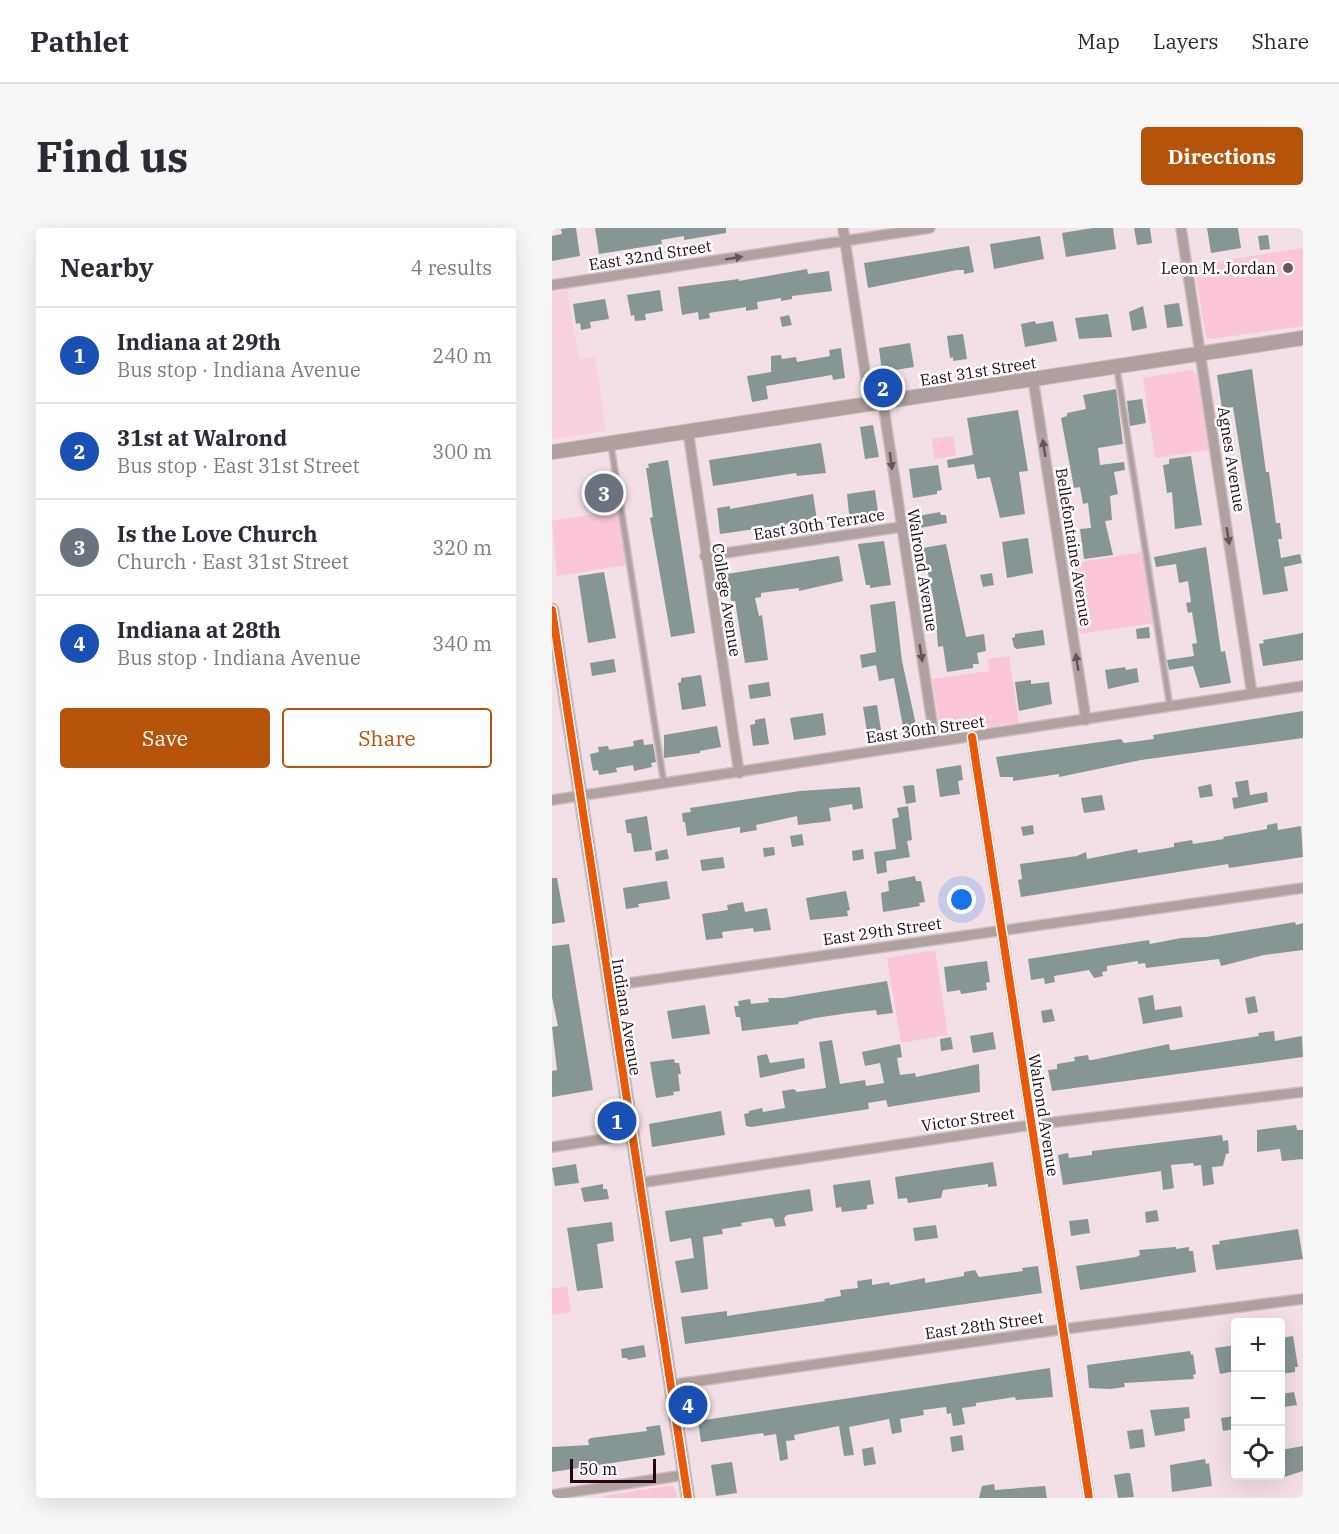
<!DOCTYPE html>
<meta charset="utf-8">
<style>
:root{--surface:#fff;--page:#f7f7f7;--text:#2b2b33;--muted:#7c7c81;--line:#e1e1e2;--accent:#b45309}
body{margin:0;font-family:"IBM Plex Serif",serif;background:var(--page);color:var(--text)}
.controls{position:absolute;right:18px;bottom:18px;display:grid;overflow:hidden;border-radius:6px;box-shadow:0 6px 24px #0002}
.controls button{width:54px;height:54px;display:grid;place-items:center;padding:0;border:0;border-bottom:2px solid var(--line);background:var(--surface);color:var(--text);font:30px sans-serif}
.scale{position:absolute;left:18px;bottom:15px;width:86px;box-sizing:border-box;padding-left:6px;border:3px solid #230713;border-top:0;font-size:16px;line-height:21px;white-space:nowrap;color:#230713;-webkit-text-stroke:4px #fff;paint-order:stroke}
.you{position:absolute;left:410px;top:672px;width:21px;height:21px;margin:-15px;border:4px solid #fff;border-radius:50%;background:#1a73e8;box-shadow:0 0 0 9px #1a73e833}
.badge{display:grid;place-items:center;width:39px;height:39px;border-radius:50%;background:var(--accent);color:#fff;font-size:20px;font-weight:700}
.pin{position:absolute;translate:-50% -50%;border:3px solid #fff;box-shadow:0 2px 6px #0006}
.list{margin:0;padding:0;list-style:none}
h2{display:flex;justify-content:space-between;align-items:center;height:78px;margin:0;padding:0 24px;font-size:26px}
h2 small{font-size:20px;font-weight:400;color:var(--muted)}
.list li{display:grid;grid-template-columns:39px 1fr auto;gap:18px;align-items:center;box-sizing:border-box;height:96px;padding:0 24px;border-top:2px solid var(--line)}
.list b{display:block;font-size:22px;white-space:nowrap}
.list p{margin:0;font-size:20px;white-space:nowrap;color:var(--muted)}
.list em{font-size:20px;font-style:normal;color:var(--muted)}
.actions{display:flex;gap:12px;padding:18px 24px}
.actions a{flex:1;padding:14px 0;border:2px solid var(--accent);border-radius:6px;text-align:center;font-size:21px;color:var(--accent)}
.actions .main{background:var(--accent);color:#fff}
.icon{flex:none;width:33px;height:33px;fill:none;stroke:currentColor;stroke-width:2;stroke-linecap:round;stroke-linejoin:round}
.map{position:relative;flex:none;width:751px;height:1270px;overflow:hidden;border-radius:6px}
header{display:flex;align-items:center;gap:36px;box-sizing:border-box;height:84px;padding:0 30px;background:var(--surface);border-bottom:2px solid var(--line)}
header strong{font-size:28px}
nav{display:flex;gap:33px;margin-inline-start:auto;font-size:21px}
.intro{display:flex;align-items:center;justify-content:space-between;box-sizing:border-box;height:144px;padding:0 36px}
h1{margin:0;font-size:42px}
.button{padding:15px 27px;border-radius:6px;background:var(--accent);color:#fff;font-size:21px;font-weight:700}
main{display:flex;gap:36px;padding:0 36px}
aside{flex:1;background:var(--surface);border-radius:6px;box-shadow:0 6px 24px #0002}
.map>svg:first-child{display:block}
.built{fill:#f8d1df}
.green{fill:#fac6d8}
.building{fill:#859695}
.lines{fill:none;stroke-linecap:round;stroke-linejoin:round}
.service-casing{stroke:#ccbbc2;stroke-width:8}
.minor-casing{stroke:#ccbbc2;stroke-width:12}
.tertiary-casing{stroke:#ccbbc2;stroke-width:15}
.secondary-casing{stroke:#ccbbc2;stroke-width:16}
.service{stroke:#aea19e;stroke-width:4.5}
.minor{stroke:#aea19e;stroke-width:9}
.tertiary{stroke:#aea19e;stroke-width:12}
.secondary{stroke:#afa09d;stroke-width:14}
.cycleway-casing{stroke:#fff;stroke-width:11}
.cycleway{stroke:#e8590c;stroke-width:8}
.oneway{fill:#685458}
.poi-dot{fill:#6c535d;stroke:#fff;stroke-width:2}
.labels{text-anchor:middle;stroke-width:5;stroke-linejoin:round;paint-order:stroke}
.street-label{font-size:16px;fill:#230713;stroke:#fff}
.poi-label{font-size:16px;fill:#230713;stroke:#fff;text-anchor:end}
</style>
<header>
<strong>Pathlet</strong>
<nav><a>Map</a><a>Layers</a><a>Share</a></nav>
</header>
<div class="intro"><h1>Find us</h1><a class="button">Directions</a></div>
<main>
<aside>
<h2>Nearby<small>4 results</small></h2>
<ul class="list">
<li><span class="badge" style="background:#1a4fb4">1</span><div><b>Indiana at 29th</b><p>Bus stop · Indiana Avenue</p></div><em>240 m</em></li>
<li><span class="badge" style="background:#1a4fb4">2</span><div><b>31st at Walrond</b><p>Bus stop · East 31st Street</p></div><em>300 m</em></li>
<li><span class="badge" style="background:#6b7280">3</span><div><b>Is the Love Church</b><p>Church · East 31st Street</p></div><em>320 m</em></li>
<li><span class="badge" style="background:#1a4fb4">4</span><div><b>Indiana at 28th</b><p>Bus stop · Indiana Avenue</p></div><em>340 m</em></li>
</ul>
<div class="actions"><a class="main">Save</a><a>Share</a></div>
</aside>
<div class="map">
<svg width="751" height="1270" viewBox="0 0 751 1270">
<rect width="100%" height="100%" fill="#f3e0e7"/>
<!-- built -->
<path class="built" d="M15 62 27 131 43 129 54 203 0 211V64Z"/>
<!-- green -->
<path class="green" d="M751 20V98L660 111 654 109 642 37Z
M639 142 645 147 657 222 603 230 591 150Z
M401 208 404 228 382 231 380 211Z
M67 282 75 337 5 348 0 293Z
M590 324 601 395 528 406 517 336Z
M457 428 467 495 389 505 380 451 437 443 436 431Z
M383 722 396 807 349 815 335 730Z
M15 1058 19 1084 0 1087V1061Z
M121 1257 126 1270H51V1268Z"/>
<!-- building -->
<path class="building" d="M16 0H24L28 28 0 33V8L10 6 9 1Z
M43 0H174V5L132 12V8L109 12 110 16 47 26Z
M541 0H561L564 21 514 29 510 5Z
M582 0H598L600 15 585 17Z
M655 0H686L689 20 659 25Z
M716 7 718 21 708 22 706 8Z
M488 8 492 31 442 41 438 16Z
M417 18 422 44 412 46V42H405L316 60 312 35Z
M255 41 256 46 277 43 280 63 240 68V71L229 73V70L205 74 206 81 194 83V79L157 85 158 90 147 92 146 84 130 87 126 59 187 51V53Z
M108 62 111 83 93 86 94 92 83 93 82 87 79 88 75 67Z
M53 71 57 91 38 94 39 100 29 102 28 95 24 96 21 76Z
M627 75 631 98 615 100 612 77Z
M591 78 595 100 580 103 577 84Z
M556 86 560 109 527 111 523 90Z
M237 87 240 97 230 99 228 89Z
M483 93 484 96 501 93 505 113 473 119 469 96Z
M411 106 415 131 401 133V129L398 130 395 108Z
M358 115 362 139 330 144 327 120Z
M289 120 293 150 281 152 280 147 214 158 216 171 200 174 195 148 219 144V128L229 127 230 131 244 129 245 134 278 128 277 122Z
M700 141 714 244H717L724 295H728L730 311H726L729 330 748 326 750 335 732 339 736 363 711 367 681 179 670 181 665 147Z
M564 161 571 216 546 220 548 237 572 234 573 242 562 244 566 266 558 268 560 292 553 293 561 327 532 331 528 301 539 300 536 275 531 276 528 259 522 260 509 190 515 188V185L534 181 531 167Z
M590 171 594 195 578 198 575 173Z
M466 182 476 243 467 244 473 286 448 290 438 249 425 251 422 236 396 240 395 232 421 227 415 190Z
M321 197 327 229 313 231 308 199Z
M269 215 274 245 245 248 244 245 161 258 157 232Z
M639 228 650 297 623 301 620 264 615 265 611 237 617 236V231Z
M116 232 143 405 119 409 98 290 101 289 94 240H97L96 236Z
M386 237 390 262 385 263V266L361 270 357 241Z
M59 249 64 279 44 282 39 252Z
M323 262 327 291 298 296 295 266Z
M261 266 265 292 168 306 165 280 178 278V281Z
M388 284 389 287H394L395 295 368 300 366 288Z
M476 310 481 345 455 350 450 314Z
M332 313 339 357 318 360V357H314L306 316Z
M394 316 414 409 432 406 434 423 425 425 427 436H421V440L395 444 391 418 386 419 383 379 371 320Z
M654 319 669 424 673 423 679 455 648 460 641 438 617 442 615 432 642 428 640 416 645 415 640 384 636 385 634 375 639 374 636 353 627 355 624 336 604 339 602 329Z
M287 328 291 353 247 363V360L209 365V369L203 370 207 388 210 387 216 432 193 435 183 373H179L175 346Z
M52 344 64 410 36 415 26 348Z
M440 345 442 357 431 359 428 347Z
M343 373 350 433 364 497 351 499 342 450 327 453 324 437 310 440 308 427 324 424 318 377Z
M597 399 598 410 585 411 584 401Z
M491 402 493 417 465 421 462 419 460 410 463 409V406Z
M751 405V432L711 438 707 416 712 415 711 412Z
M62 431 64 444 40 448 38 435Z
M573 439 574 442 585 440 587 454 556 461 553 442Z
M149 447 154 478 130 482 126 455 129 454V450Z
M479 452V456L497 454 500 476 467 483 463 454Z
M217 454 219 468 198 471 196 457Z
M325 477 329 502 315 504 311 479Z
M751 483V510L589 532 507 549V546L461 553V549H448L444 529 569 511 572 515 602 511 601 507Z
M271 485 274 507 242 512 238 490Z
M213 490 217 516 201 518 198 497 203 496V492Z
M165 498 169 519 148 523V525L112 530V507Z
M91 511 92 517 101 516 104 534 99 535 100 539 82 543 81 537 64 540 65 544 47 547 46 542 41 543 38 526 47 524 46 519 56 518 57 522 82 518 81 513Z
M409 537 411 552 406 553 408 566 388 569 384 541Z
M696 552 698 567 715 564 716 574 682 581 680 570 686 569 683 554Z
M659 556 661 568 648 570 646 559Z
M362 557 364 574 354 576 351 558Z
M308 559 311 580 301 582 300 576 277 580 279 593 246 597 245 588 204 597 205 602 188 605V599L135 608 133 594H131L130 585 139 584 138 580 248 563Z
M550 567 553 582 532 585 529 570Z
M356 578 360 612 355 613 358 629 334 633 335 644 325 646 322 624 344 621 340 591 347 589 345 580Z
M95 588 100 622 82 624 79 605H75L73 592Z
M725 595 726 602 749 598 751 629 677 640 676 636 469 669 466 652 470 651 468 636 525 628 534 624 535 631 585 621 586 625 622 619V615L640 612 641 616 672 611 671 609 715 601V597Z
M481 597 482 606 471 608 469 599Z
M250 606 252 617 240 619 238 608Z
M222 619 223 627 212 629 211 620Z
M115 621 117 631 104 633 103 624Z
M311 621 312 631 301 633 300 623Z
M171 629 173 640 150 643 148 632Z
M363 648 364 653H369L373 674 367 675 368 678 331 684 329 665 337 663 336 653Z
M0 650H5L13 694 0 696Z
M115 653 118 671 86 676 87 679 74 681 71 660Z
M294 663 298 682 295 683 296 688 258 692 254 670Z
M191 674 193 684 215 680 219 702 202 704 201 700 170 704 171 710 154 712 150 686 176 682 175 677Z
M743 694 744 697 751 695V722L712 727 669 738 667 731 594 740 593 735 586 736V733L555 738V743L550 744 551 748 542 750 537 742 502 748 503 754 493 756 492 750 479 752 476 731 597 712 598 716 629 710 654 709Z
M17 716 41 862 0 869V843L5 842 0 799 6 798 0 769V718Z
M435 733 438 754 434 755 435 762 409 766 408 762 395 764 392 739Z
M335 753 341 785 325 787 324 782 297 785 263 790 246 794 247 796 190 803 188 789H184L182 778H187L186 773 198 771 199 776 217 774 216 770H231Z
M601 767 603 782 629 778 631 789 591 796 586 770Z
M703 768 706 784 696 786 693 770Z
M153 777 158 806 120 811 115 783Z
M500 781 503 793 491 795 489 783Z
M722 803 723 813 750 808 751 829 500 863 496 842 505 841V836L523 833 522 829 536 827 537 832H540L617 816 618 822H621L707 808 706 805Z
M441 804 444 821 421 825 418 808Z
M399 809 401 821 389 823 388 811Z
M280 812 288 856 313 852 314 858 332 855 328 835 313 838 310 824 348 816 350 829 345 830 348 847 363 845 364 849 427 836 428 864 336 879 334 872 316 875 317 881 199 899 194 898 192 886 197 885V883L210 880 211 884 233 880 230 863 242 861 245 864 274 860 267 814Z
M215 826 218 835 252 830 253 840 208 850 205 828Z
M122 831 123 835H127L129 846H126L128 863 121 864 122 867 104 870 98 834Z
M169 883 173 907 100 919 97 896Z
M744 897 745 902H751V931L730 933 728 921 705 924V902Z
M670 907 671 913 676 912 677 925 674 926 671 938 660 939 662 956 651 958 649 937 642 938 641 935 619 937 622 960 611 962 609 943 511 957 506 927 516 925 517 930 540 927V923Z
M441 934 445 958 436 959V956L391 962 389 970 356 975 355 970 346 971 343 949Z
M24 936 27 955 3 958 0 940Z
M318 952 322 976 315 977V981L306 982 290 984 289 979 284 980 281 957Z
M51 956V961H55L57 971 32 974 29 960Z
M258 961 261 983 235 987 232 990 234 998 223 999 221 991 218 990 189 995 190 998 170 1001 171 1006 151 1009 156 1061 129 1065 123 1033 142 1030 139 1010 118 1014 113 983Z
M605 982 607 993 594 995 593 984Z
M536 991 538 1005 519 1008 517 993Z
M60 994 62 1013 45 1016 51 1060 25 1063 15 1000Z
M384 997 386 1010 363 1013 361 1000Z
M746 1001 751 1031 664 1042 660 1017 668 1016 667 1013Z
M624 1019V1021L637 1019V1023H641L644 1044 528 1062 524 1038 584 1029 588 1027 587 1022Z
M486 1038 490 1065 133 1116 129 1089 175 1083V1088L273 1073 272 1071 289 1068 288 1062 306 1060 305 1053 320 1051V1057L337 1054 338 1057 373 1050V1055L412 1048V1044L423 1042 427 1049 471 1043 470 1040Z
M741 1108 746 1139H743V1144L729 1146V1110Z
M92 1117 94 1129 76 1132 75 1130H70L69 1121Z
M684 1117V1143L668 1146 663 1120Z
M638 1123 639 1127 641 1126 644 1146 641 1147 642 1151 572 1155 573 1159 558 1161 537 1160 535 1137Z
M498 1140 501 1169 464 1172 463 1169 424 1175V1178L410 1180 413 1196 401 1198 399 1185 395 1186 394 1179 371 1182 372 1187 348 1191 350 1204 340 1206 337 1191 297 1199 302 1227 292 1228 287 1198 242 1207 243 1212 234 1213 236 1231 228 1233 224 1206 212 1208 211 1205 149 1214 146 1193Z
M742 1164 745 1177 732 1179 729 1166Z
M637 1179 638 1190 632 1191 633 1203 603 1208 598 1182Z
M682 1188 684 1201 671 1203 669 1190Z
M108 1197 113 1227 0 1244V1219L37 1217 36 1212 39 1210 95 1203 94 1199Z
M591 1201 593 1219 578 1221 575 1203Z
M410 1207 412 1222 400 1224 398 1209Z
M751 1218V1243L729 1250V1222Z
M321 1219 324 1236 312 1238 310 1221Z
M653 1231 654 1236 657 1235 660 1258 620 1264 618 1237Z
M180 1234 185 1265 164 1268 159 1237Z
M575 1245H578L582 1269 566 1270 562 1247Z
M442 1256 443 1262 493 1258 495 1270H427L430 1258Z"/>
<g class="lines">
<defs>
<path id="service" d="M565 141 618 479
M59 217 112 556"/>
<path id="minor" d="M291 0 318 177
M629 0 700 466
M0 57 378 0
M481 151 534 492
M331 175 383 514
M136 203 187 545
M153 328 349 299
M420 509 537 1270
M0 572 751 458
M56 758 751 660
M0 919 79 907
M87 955 479 897 751 864
M118 1157 512 1101 751 1071
M0 1267 132 1247"/>
<path id="tertiary" d="M0 382 136 1270"/>
<path id="secondary" d="M0 224 751 110"/>
</defs>
<!-- service casing -->
<use href="#service" class="service-casing"/>
<!-- minor casing -->
<use href="#minor" class="minor-casing"/>
<!-- tertiary casing -->
<use href="#tertiary" class="tertiary-casing"/>
<!-- secondary casing -->
<use href="#secondary" class="secondary-casing"/>
<!-- service -->
<use href="#service" class="service"/>
<!-- minor -->
<use href="#minor" class="minor"/>
<!-- tertiary -->
<use href="#tertiary" class="tertiary"/>
<!-- secondary -->
<use href="#secondary" class="secondary"/>
<defs>
<path id="cycleway" d="M0 382 136 1270
M420 509 537 1270"/>
</defs>
<!-- cycleway casing -->
<use href="#cycleway" class="cycleway-casing"/>
<!-- cycleway -->
<use href="#cycleway" class="cycleway"/>
</g>
<!-- one-way arrows -->
<defs><path id="oneway-solid" d="M-6-.8H1V-3.2L6.5 0L1 3.2V.8H-6Z" transform="scale(1.5)"/></defs>
<g class="oneway">
<use href="#oneway-solid" transform="translate(182 30) rotate(-9)"/>
<use href="#oneway-solid" transform="translate(492 220) rotate(-99)"/>
<use href="#oneway-solid" transform="translate(339 233) rotate(82)"/>
<use href="#oneway-solid" transform="translate(676 308) rotate(81)"/>
<use href="#oneway-solid" transform="translate(369 425) rotate(81)"/>
<use href="#oneway-solid" transform="translate(525 434) rotate(-99)"/>
</g>
<!-- markers -->
<circle class="poi-dot" cx="736" cy="40" r="6"/>
<g class="labels">
<!-- street labels -->
<g class="street-label">
<text transform="translate(98 27) rotate(-9)" y="6">East 32nd Street</text>
<text transform="translate(426 143) rotate(-9)" y="6">East 31st Street</text>
<text transform="translate(680 231) rotate(81)" y="6">Agnes Avenue</text>
<text transform="translate(267 296) rotate(-9)" y="6">East 30th Terrace</text>
<text transform="translate(522 319) rotate(81)" y="6">Bellefontaine Avenue</text>
<text transform="translate(371 342) rotate(81)" y="6">Walrond Avenue</text>
<text transform="translate(175 372) rotate(81)" y="6">College Avenue</text>
<text transform="translate(373 501) rotate(-8)" y="6">East 30th Street</text>
<text transform="translate(330 703) rotate(-8)" y="6">East 29th Street</text>
<text transform="translate(75 789) rotate(81)" y="6">Indiana Avenue</text>
<text transform="translate(492 887) rotate(81)" y="6">Walrond Avenue</text>
<text transform="translate(416 891) rotate(-8)" y="6">Victor Street</text>
<text transform="translate(432 1097) rotate(-8)" y="6">East 28th Street</text>
</g>
<!-- poi labels -->
<g class="poi-label">
<text x="724" y="46">Leon M. Jordan</text>
</g>
</g>
</svg>
<div class="controls">
<button>+</button>
<button>−</button>
<button><svg class="icon" aria-label="locate" viewBox="0 0 24 24"><circle cx="12" cy="12" r="6"/><path d="M12 2v4M12 18v4M2 12h4M18 12h4"/></svg></button>
</div>
<div class="scale">50 m</div>
<div class="you"></div>
<div class="pin badge" style="left:65px;top:893px;background:#1a4fb4">1</div>
<div class="pin badge" style="left:331px;top:160px;background:#1a4fb4">2</div>
<div class="pin badge" style="left:52px;top:265px;background:#6b7280">3</div>
<div class="pin badge" style="left:136px;top:1177px;background:#1a4fb4">4</div>
</div>
</main>
